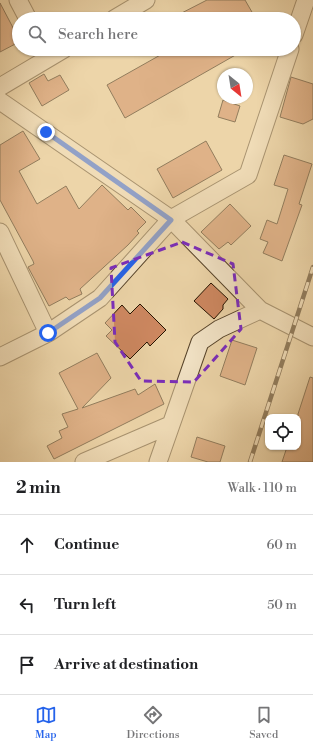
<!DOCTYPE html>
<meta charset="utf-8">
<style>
:root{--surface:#fff;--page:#f6f6f6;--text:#202124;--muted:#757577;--line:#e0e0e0;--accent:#2563eb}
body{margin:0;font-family:"Libre Bodoni",serif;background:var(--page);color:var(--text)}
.controls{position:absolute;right:12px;bottom:12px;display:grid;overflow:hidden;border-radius:8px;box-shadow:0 1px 3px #0004}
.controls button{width:36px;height:36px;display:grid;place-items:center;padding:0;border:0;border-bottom:1px solid var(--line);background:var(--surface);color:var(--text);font:20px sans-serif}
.compass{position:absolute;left:217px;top:68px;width:36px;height:36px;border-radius:50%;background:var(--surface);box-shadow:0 1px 3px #0004;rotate:150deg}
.stop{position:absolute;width:12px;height:12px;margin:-9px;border:3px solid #2563eb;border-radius:50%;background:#fff}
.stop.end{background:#2563eb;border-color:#fff;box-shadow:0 1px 4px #0008}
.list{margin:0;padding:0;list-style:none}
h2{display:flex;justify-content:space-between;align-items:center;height:52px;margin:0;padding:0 16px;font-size:17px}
h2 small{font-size:13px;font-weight:400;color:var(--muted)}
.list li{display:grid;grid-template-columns:26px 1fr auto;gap:12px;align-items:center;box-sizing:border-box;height:60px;padding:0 16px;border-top:1px solid var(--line)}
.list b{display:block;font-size:15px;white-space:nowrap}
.list em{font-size:13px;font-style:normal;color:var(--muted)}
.icon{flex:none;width:22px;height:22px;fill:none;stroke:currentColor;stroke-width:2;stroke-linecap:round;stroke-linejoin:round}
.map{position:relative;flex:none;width:313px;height:462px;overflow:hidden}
.search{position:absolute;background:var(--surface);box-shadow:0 1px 3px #0004;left:12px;right:12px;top:12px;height:44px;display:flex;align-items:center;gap:10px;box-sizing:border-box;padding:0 14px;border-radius:22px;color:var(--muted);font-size:15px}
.sheet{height:232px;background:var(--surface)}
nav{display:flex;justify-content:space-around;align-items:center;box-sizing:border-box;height:56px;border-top:1px solid var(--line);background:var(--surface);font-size:11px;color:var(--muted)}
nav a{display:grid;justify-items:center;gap:2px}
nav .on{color:var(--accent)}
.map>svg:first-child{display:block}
.building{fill:#ce8861;stroke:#241200}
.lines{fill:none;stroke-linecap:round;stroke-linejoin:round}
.minor-casing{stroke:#56432a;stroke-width:19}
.minor{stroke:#f3e4c7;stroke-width:17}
.rail-casing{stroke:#241200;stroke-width:4.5}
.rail{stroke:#f3e4c7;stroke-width:3;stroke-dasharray:9;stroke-linecap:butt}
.route{stroke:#2563eb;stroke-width:5}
.marked{fill:none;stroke:#7b2cbf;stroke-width:3;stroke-dasharray:8 5;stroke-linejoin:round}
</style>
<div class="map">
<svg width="313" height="462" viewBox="0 0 313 462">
<rect width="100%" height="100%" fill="#edd5a9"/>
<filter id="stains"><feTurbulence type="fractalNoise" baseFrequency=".005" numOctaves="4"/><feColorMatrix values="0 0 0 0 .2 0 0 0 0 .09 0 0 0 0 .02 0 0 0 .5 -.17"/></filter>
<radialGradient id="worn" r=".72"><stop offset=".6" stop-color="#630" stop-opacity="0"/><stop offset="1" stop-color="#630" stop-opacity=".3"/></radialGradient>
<!-- building -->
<path class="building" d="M207 0H245L256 19H170Z
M0 3 19 39V42L0 52Z
M171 49H246L125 118 107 85Z
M44 74 48 81 60 75 69 90 42 106 29 83Z
M291 77 313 84V119L303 124 280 117Z
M223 100 240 106 235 122 218 117Z
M23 131 40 159 19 171 37 204 66 186 79 209 102 185 128 210 131 207 146 222 137 231 139 233 128 245 80 289 82 294 69 300 66 297 49 306 28 267 34 264 33 261 0 200V145Z
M206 141 222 170 173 198 157 169Z
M284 155 312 164 299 204 302 205 282 261 263 253 268 242 260 239 267 220 277 224 288 189 274 185Z
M230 204 251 226 231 245 228 242 219 249 201 232Z
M211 283 228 299 223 305V309L214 319 194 301Z
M140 304 166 330 150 346 147 342 130 359 106 336 112 330 105 323 122 305 130 314Z
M232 340 257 348 245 385 220 376Z
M97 353 111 378 82 408 135 389 138 395 155 384 164 404 54 459 47 446 62 438 59 431 68 427 62 414 78 409 59 373Z
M310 377 313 378V462H282L287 447H298V414Z
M197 437 225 446 220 462H208L191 457Z"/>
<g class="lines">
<defs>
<path id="minor" d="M18 0 28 19
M114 19 146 0
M294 35 306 0
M0 87 64 49
M0 101 171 219 260 310 313 337
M0 232 48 333
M0 357 48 333 100 298 171 219 248 175 290 49
M84 462 170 425
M158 462 200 342 219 329 260 310"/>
</defs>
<!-- minor casing -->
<use href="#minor" class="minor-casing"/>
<!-- minor -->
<use href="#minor" class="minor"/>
<defs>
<path id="rail" d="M250 462 313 267"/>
</defs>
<!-- rail casing -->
<use href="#rail" class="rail-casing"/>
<!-- rail -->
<use href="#rail" class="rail"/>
</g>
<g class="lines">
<!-- route -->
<path class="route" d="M46 132 171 220 100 298 48 333"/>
</g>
<!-- marked area -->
<path d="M0 0H313V462H0ZM182 242 233 264 241 329 194 382 141 381 115 342 111 268Z" fill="#edd5a9" fill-opacity=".55" fill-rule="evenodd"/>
<path class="marked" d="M182 242 233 264 241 329 194 382 141 381 115 342 111 268Z"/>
<rect width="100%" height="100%" filter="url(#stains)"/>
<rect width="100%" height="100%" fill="url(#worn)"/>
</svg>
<div class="controls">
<button><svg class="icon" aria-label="locate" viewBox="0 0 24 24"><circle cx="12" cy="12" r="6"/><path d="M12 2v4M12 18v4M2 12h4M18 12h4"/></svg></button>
</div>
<svg class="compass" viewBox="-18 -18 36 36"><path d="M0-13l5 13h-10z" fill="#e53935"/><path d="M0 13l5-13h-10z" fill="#757577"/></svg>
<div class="stop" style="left:48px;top:333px"></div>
<div class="stop end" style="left:46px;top:132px"></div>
<div class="search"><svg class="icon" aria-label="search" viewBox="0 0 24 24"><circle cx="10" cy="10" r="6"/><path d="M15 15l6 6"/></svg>Search here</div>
</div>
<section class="sheet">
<h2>2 min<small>Walk · 110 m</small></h2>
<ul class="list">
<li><svg class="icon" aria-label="ahead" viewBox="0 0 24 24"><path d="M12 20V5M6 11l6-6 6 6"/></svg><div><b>Continue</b></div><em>60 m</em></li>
<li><svg class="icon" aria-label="left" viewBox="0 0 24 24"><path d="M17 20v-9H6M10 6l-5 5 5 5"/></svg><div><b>Turn left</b></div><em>50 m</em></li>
<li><svg class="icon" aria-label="arrive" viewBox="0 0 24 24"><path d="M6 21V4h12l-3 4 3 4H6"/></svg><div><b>Arrive at destination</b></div></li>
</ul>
</section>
<nav>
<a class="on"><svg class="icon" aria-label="map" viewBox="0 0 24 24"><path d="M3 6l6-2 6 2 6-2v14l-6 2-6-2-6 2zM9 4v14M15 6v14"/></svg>Map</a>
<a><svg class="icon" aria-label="directions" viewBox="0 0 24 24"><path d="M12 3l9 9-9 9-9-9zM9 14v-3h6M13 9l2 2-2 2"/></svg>Directions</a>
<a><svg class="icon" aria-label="saved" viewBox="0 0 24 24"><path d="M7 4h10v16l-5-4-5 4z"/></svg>Saved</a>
</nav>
